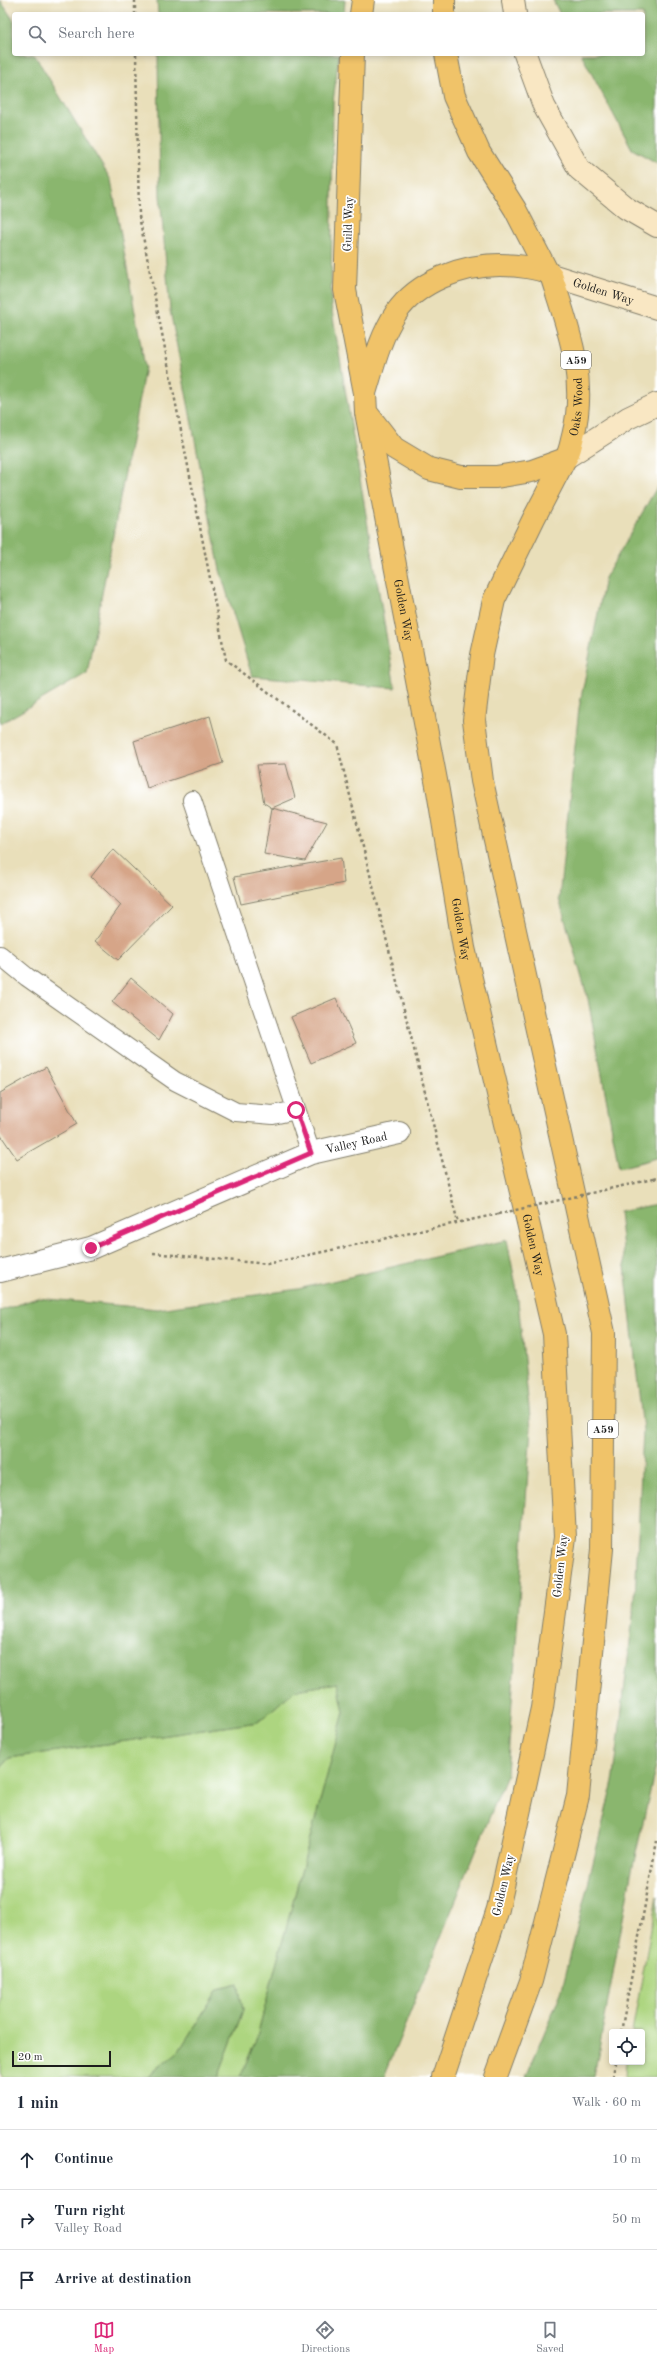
<!DOCTYPE html>
<meta charset="utf-8">
<style>
:root{--surface:#fff;--page:#f6f6f7;--text:#1f2937;--muted:#747a83;--line:#e0e1e3;--accent:#db2777}
body{margin:0;font-family:"Old Standard TT",serif;background:var(--page);color:var(--text)}
.controls{position:absolute;right:12px;bottom:12px;display:grid;overflow:hidden;border-radius:4px;box-shadow:0 2px 6px #0003}
.controls button{width:36px;height:36px;display:grid;place-items:center;padding:0;border:0;border-bottom:1px solid var(--line);background:var(--surface);color:var(--text);font:20px sans-serif}
.scale{position:absolute;left:12px;bottom:10px;width:99px;box-sizing:border-box;padding-left:4px;border:2px solid #1c1c1c;border-top:0;font-size:11px;line-height:14px;white-space:nowrap;color:#1c1c1c;-webkit-text-stroke:3px #fff;paint-order:stroke}
.stop{position:absolute;width:12px;height:12px;margin:-9px;border:3px solid #db2777;border-radius:50%;background:#fff}
.stop.end{background:#db2777;border-color:#fff;box-shadow:0 1px 4px #0008}
.list{margin:0;padding:0;list-style:none}
h2{display:flex;justify-content:space-between;align-items:center;height:52px;margin:0;padding:0 16px;font-size:17px}
h2 small{font-size:13px;font-weight:400;color:var(--muted)}
.list li{display:grid;grid-template-columns:26px 1fr auto;gap:12px;align-items:center;box-sizing:border-box;height:60px;padding:0 16px;border-top:1px solid var(--line)}
.list b{display:block;font-size:15px;white-space:nowrap}
.list p{margin:0;font-size:13px;white-space:nowrap;color:var(--muted)}
.list em{font-size:13px;font-style:normal;color:var(--muted)}
.icon{flex:none;width:22px;height:22px;fill:none;stroke:currentColor;stroke-width:2;stroke-linecap:round;stroke-linejoin:round}
.map{position:relative;flex:none;width:657px;height:2077px;overflow:hidden}
.search{position:absolute;background:var(--surface);box-shadow:0 2px 6px #0003;left:12px;right:12px;top:12px;height:44px;display:flex;align-items:center;gap:10px;box-sizing:border-box;padding:0 14px;border-radius:4px;color:var(--muted);font-size:15px}
.sheet{height:232px;background:var(--surface)}
nav{display:flex;justify-content:space-around;align-items:center;box-sizing:border-box;height:56px;border-top:1px solid var(--line);background:var(--surface);font-size:11px;color:var(--muted)}
nav a{display:grid;justify-items:center;gap:2px}
nav .on{color:var(--accent)}
.map>svg:first-child{display:block}
.green{fill:#add580;stroke:#64784e}
.forest{fill:#8ab66e;stroke:#536945}
.building{fill:#d6a588}
.lines{fill:none;stroke-linecap:round;stroke-linejoin:round}
.service-casing{stroke:#827e6b;stroke-width:20}
.minor-casing{stroke:#827e6b;stroke-width:24}
.secondary-casing{stroke:#827e6b;stroke-width:24}
.trunk-casing{stroke:#827e6b;stroke-width:24}
.path{stroke:#827e6b;stroke-width:2.5;stroke-dasharray:3 3;stroke-linecap:butt}
.service{stroke:#fff;stroke-width:18}
.minor{stroke:#fff;stroke-width:22}
.secondary{stroke:#f9e7c3;stroke-width:22}
.trunk{stroke:#f0c369;stroke-width:22}
.path-bridge{stroke:#827e6b;stroke-width:2.5;stroke-dasharray:3 3;stroke-linecap:butt}
.route{stroke:#db2777;stroke-width:5}
.labels{text-anchor:middle;stroke-width:3.5;stroke-linejoin:round;paint-order:stroke}
.shield{fill:#fff;stroke:#606060;stroke-width:1}
.shield-label{font-size:11px;font-weight:bold;fill:#1c1c1c}
.street-label{font-size:12px;fill:#1c1c1c;stroke:#fff}
</style>
<div class="map">
<svg width="657" height="2077" viewBox="0 0 657 2077">
<rect width="100%" height="100%" fill="#fff"/>
<filter id="ink" filterUnits="userSpaceOnUse"><feTurbulence type="fractalNoise" baseFrequency=".025" numOctaves="2"/><feDisplacementMap in="SourceGraphic" scale="8" xChannelSelector="R" yChannelSelector="G"/><feConvolveMatrix kernelMatrix="1 2 1 2 8 2 1 2 1" color-interpolation-filters="sRGB"/></filter>
<filter id="wash" filterUnits="userSpaceOnUse"><feTurbulence type="fractalNoise" baseFrequency=".012" numOctaves="4" result="noise"/><feDisplacementMap in="SourceGraphic" scale="16" xChannelSelector="R" yChannelSelector="G"/><feGaussianBlur stdDeviation="0.9" result="paint"/><feColorMatrix in="noise" values="0 0 0 0 0 0 0 0 0 0 0 0 0 0 0 0 0 1.4 0 .05"/><feComposite in="paint" operator="in"/></filter>
<g filter="url(#wash)">
<rect width="100%" height="100%" fill="#e9dfba"/>
<!-- green -->
<path class="green" d="M338 1683 344 1712 256 2040 240 2077H218L243 2011 238 1984 218 1989 179 2051 147 2077H3L0 2072V1768L9 1758 258 1722 295 1690Z
M657 1897V2077H625L626 2062H642V2032H632Z"/>
<!-- forest -->
<path class="forest" d="M0 0 14 21V54H34L111 180 145 367 87 673 0 724Z
M157 0H345L344 14H158Z
M553 0H657V163L632 149 581 54H643V14H560Z
M158 54H339L333 102 331 305 395 688 252 676 220 570 170 310 160 195Z
M657 487V1158L619 1168 588 999 559 899 579 708 605 578Z
M657 1204V1761L631 1875 594 2077H526L562 1990 614 1777 635 1599 643 1430 619 1212Z
M507 1240 517 1291 531 1428 507 1774 384 2077H240L256 2040 344 1712 338 1683 295 1690 258 1722 9 1758 0 1768V1311L37 1298 158 1309 298 1289Z
M238 1984 243 2010 218 2077H147L179 2051 218 1989Z"/>
<g id="blocks">
<!-- building -->
<path class="building" d="M210 716 223 763 147 788 134 741Z
M286 764 295 798 272 808 264 803 257 765Z
M272 808 327 822 305 861 264 854Z
M113 849 172 905 118 960 95 941 121 905 91 877Z
M341 858 344 883 241 904 234 877Z
M131 978 173 1014 159 1040 112 1002Z
M336 998 356 1043 311 1063 291 1017Z
M46 1067 77 1124 17 1159 0 1134V1093Z"/>
</g>
</g>
<g filter="url(#ink)">
<use href="#blocks" fill-opacity="0" stroke="#827e6b" stroke-width="1"/>
<g class="lines">
<defs>
<path id="service" d="M192 800 311 1153
M0 955 27 977 175 1081 236 1112 273 1115 296 1110"/>
<g id="minor">
<path id="s1" d="M0 1271 91 1248 311 1153 399 1133"/>
</g>
<g id="secondary">
<path d="M513 0 515 14"/>
<path d="M525 54 544 106 579 169 626 208 657 226"/>
<path id="s2" d="M551 275 657 308"/>
<path d="M567 457 628 418 657 404"/>
</g>
<g id="trunk">
<path d="M361 14 363 0"/>
<path d="M444 14V0"/>
<path id="s3" d="M353 54 345 290 365 393 366 412 394 448 429 469 461 477H496L532 471 565 459C570 453 571 443 573 436 588 379 568 328 551 275 541 267 512 265 500 265 462 265 418 281 396 313 380 337 373 367 365 393"/>
<path d="M446 54 454 96 479 152 515 209 548 273"/>
<path id="s4" d="M366 412 438 791 464 948 554 1334 565 1537 542 1708 498 1909 443 2077"/>
<path d="M496 2077 531 1981 578 1796 602 1549 604 1333 482 781 474 720 482 655 494 600 534 518 565 459"/>
</g>
</defs>
<!-- service casing -->
<use href="#service" class="service-casing"/>
<!-- minor casing -->
<use href="#minor" class="minor-casing"/>
<!-- secondary casing -->
<use href="#secondary" class="secondary-casing"/>
<!-- trunk casing -->
<use href="#trunk" class="trunk-casing"/>
<!-- path -->
<path class="path" d="M135 0V14
M136 54 139 216 226 660 337 744 458 1223
M653 1179 657 1178
M153 1253 267 1264 498 1214
M621 2032 657 1841
M613 2077 615 2062"/>
<!-- service -->
<use href="#service" class="service"/>
<!-- minor -->
<use href="#minor" class="minor"/>
<!-- secondary -->
<use href="#secondary" class="secondary"/>
<!-- trunk -->
<use href="#trunk" class="trunk"/>
<!-- path-bridge -->
<path class="path-bridge" d="M498 1214 653 1179"/>
</g>
</g>
<g class="lines" filter="url(#ink)">
<!-- route -->
<path class="route" d="M91 1248 311 1153 296 1110"/>
</g>
<g class="labels">
<!-- shield labels -->
<g class="shield">
<rect x="561" y="351" width="30" height="18" rx="3"/>
<rect x="588" y="1420" width="30" height="18" rx="3"/>
</g>
<g class="shield-label">
<text x="576" y="364">A59</text>
<text x="603" y="1433">A59</text>
</g>
<!-- street labels -->
<g class="street-label">
<text transform="translate(348 224) rotate(-88)" y="4">Guild Way</text>
<text dy="4" stroke="none"><textPath href="#s2" startOffset="55">Golden Way</textPath></text>
<text dy="4" stroke="none"><textPath href="#s3" startOffset="640">Oaks Wood</textPath></text>
<text dy="4" stroke="none"><textPath href="#s4" startOffset="202">Golden Way</textPath></text>
<text dy="4" stroke="none"><textPath href="#s4" startOffset="526">Golden Way</textPath></text>
<text dy="4" stroke="none"><textPath href="#s1" startOffset="380">Valley Road</textPath></text>
<text dy="4" stroke="none"><textPath href="#s4" startOffset="850">Golden Way</textPath></text>
<text transform="translate(560 1566) rotate(-84)" y="4">Golden Way</text>
<text transform="translate(503 1885) rotate(-77)" y="4">Golden Way</text>
</g>
</g>
</svg>
<div class="controls">
<button><svg class="icon" aria-label="locate" viewBox="0 0 24 24"><circle cx="12" cy="12" r="6"/><path d="M12 2v4M12 18v4M2 12h4M18 12h4"/></svg></button>
</div>
<div class="scale">20 m</div>
<div class="stop" style="left:296px;top:1110px"></div>
<div class="stop end" style="left:91px;top:1248px"></div>
<div class="search"><svg class="icon" aria-label="search" viewBox="0 0 24 24"><circle cx="10" cy="10" r="6"/><path d="M15 15l6 6"/></svg>Search here</div>
</div>
<section class="sheet">
<h2>1 min<small>Walk · 60 m</small></h2>
<ul class="list">
<li><svg class="icon" aria-label="ahead" viewBox="0 0 24 24"><path d="M12 20V5M6 11l6-6 6 6"/></svg><div><b>Continue</b></div><em>10 m</em></li>
<li><svg class="icon" aria-label="right" viewBox="0 0 24 24"><path d="M7 20v-9h11M14 6l5 5-5 5"/></svg><div><b>Turn right</b><p>Valley Road</p></div><em>50 m</em></li>
<li><svg class="icon" aria-label="arrive" viewBox="0 0 24 24"><path d="M6 21V4h12l-3 4 3 4H6"/></svg><div><b>Arrive at destination</b></div></li>
</ul>
</section>
<nav>
<a class="on"><svg class="icon" aria-label="map" viewBox="0 0 24 24"><path d="M3 6l6-2 6 2 6-2v14l-6 2-6-2-6 2zM9 4v14M15 6v14"/></svg>Map</a>
<a><svg class="icon" aria-label="directions" viewBox="0 0 24 24"><path d="M12 3l9 9-9 9-9-9zM9 14v-3h6M13 9l2 2-2 2"/></svg>Directions</a>
<a><svg class="icon" aria-label="saved" viewBox="0 0 24 24"><path d="M7 4h10v16l-5-4-5 4z"/></svg>Saved</a>
</nav>
